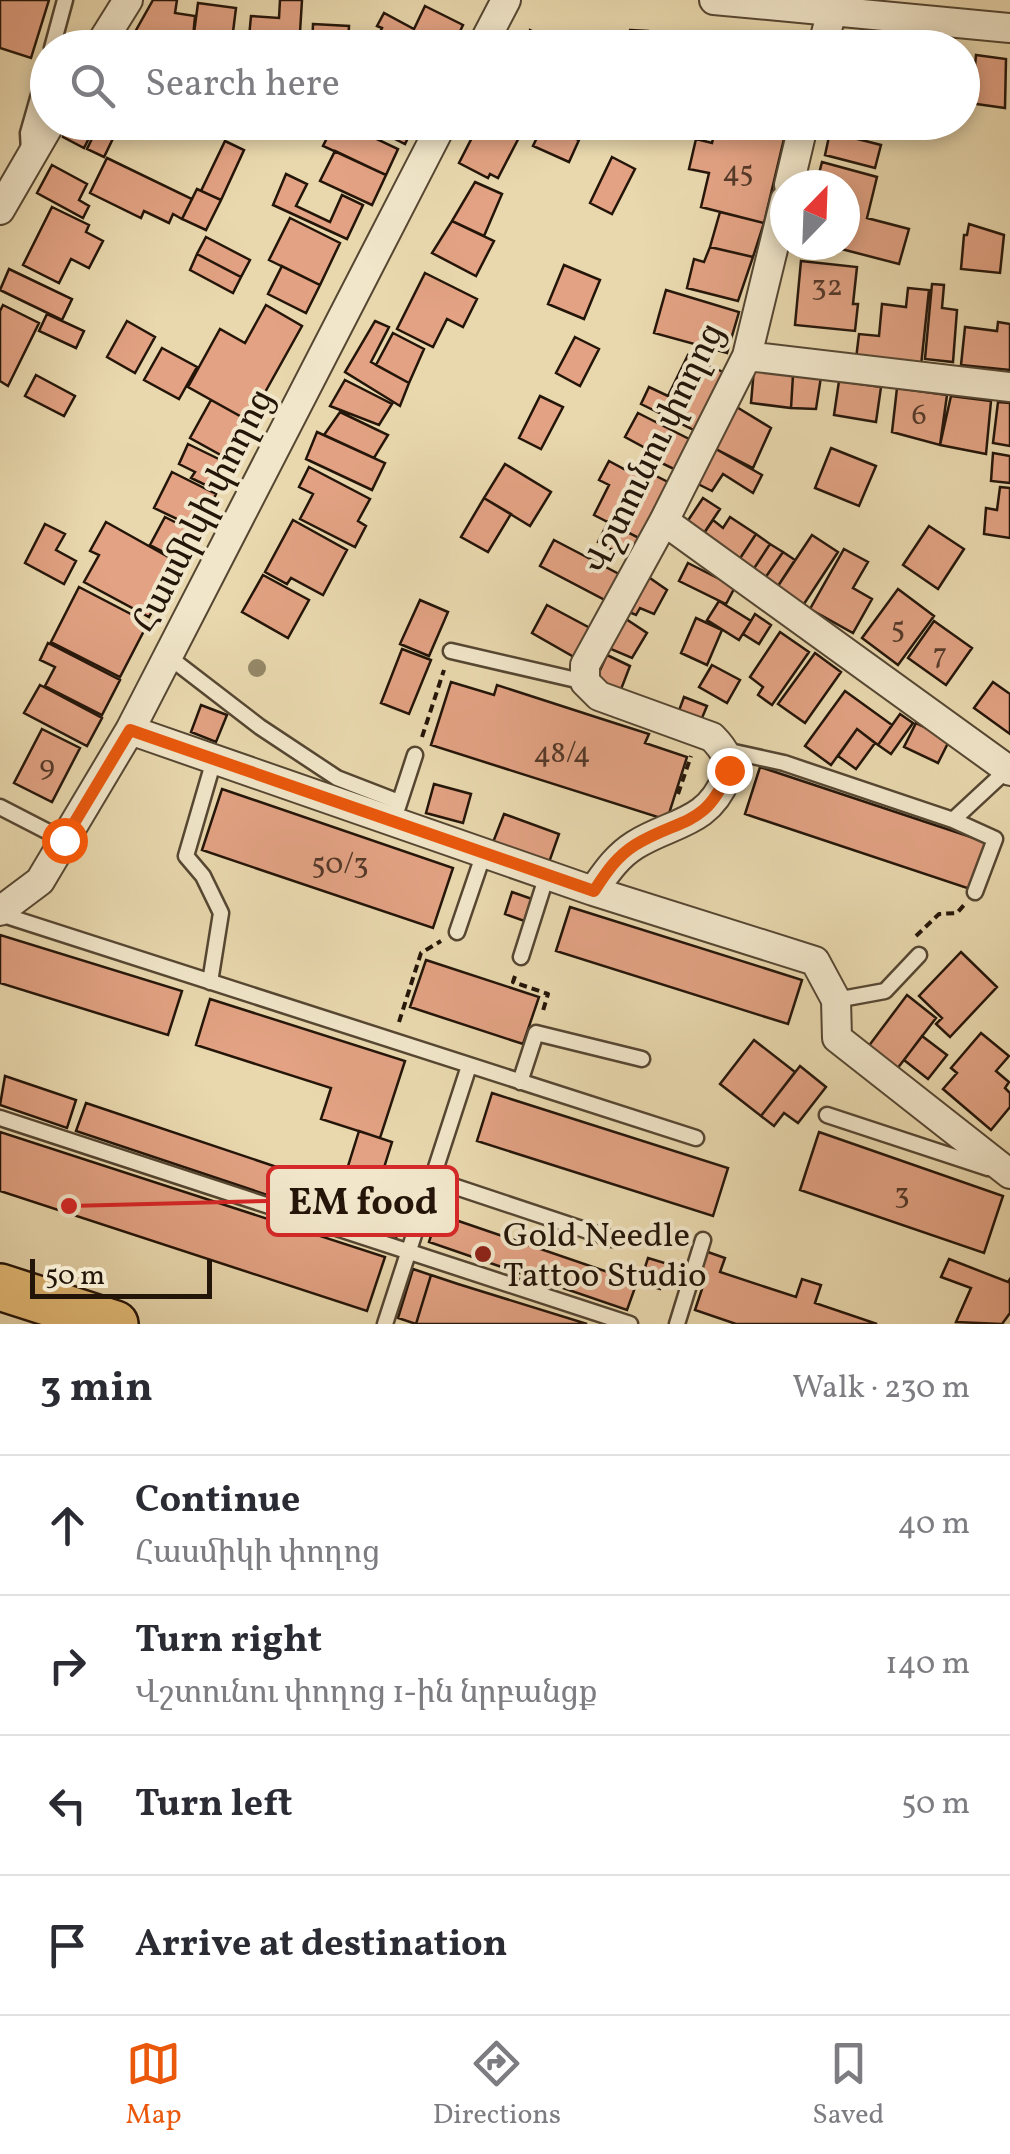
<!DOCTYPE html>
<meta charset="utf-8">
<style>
:root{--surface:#fff;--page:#f2f2f3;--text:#2b2b33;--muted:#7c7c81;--line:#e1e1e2;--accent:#ea580c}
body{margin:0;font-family:Vollkorn,"Noto Serif Armenian",serif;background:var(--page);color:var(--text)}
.compass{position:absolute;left:770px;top:170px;width:90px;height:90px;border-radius:50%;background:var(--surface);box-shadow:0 5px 15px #0003;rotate:23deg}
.scale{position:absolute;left:30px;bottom:25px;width:182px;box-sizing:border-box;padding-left:10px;border:5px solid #241509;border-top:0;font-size:28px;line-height:35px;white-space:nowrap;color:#241509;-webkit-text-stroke:8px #f1e6ca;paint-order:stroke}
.stop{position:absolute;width:30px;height:30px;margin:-22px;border:8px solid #ea580c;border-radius:50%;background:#fff}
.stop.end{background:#ea580c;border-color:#fff;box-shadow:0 2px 10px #0008}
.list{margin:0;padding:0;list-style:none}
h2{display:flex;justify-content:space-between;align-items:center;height:130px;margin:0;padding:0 40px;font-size:42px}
h2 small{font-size:32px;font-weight:400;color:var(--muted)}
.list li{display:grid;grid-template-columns:65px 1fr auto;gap:30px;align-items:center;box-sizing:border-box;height:140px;padding:0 40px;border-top:2px solid var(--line)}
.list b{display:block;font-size:38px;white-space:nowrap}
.list p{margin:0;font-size:32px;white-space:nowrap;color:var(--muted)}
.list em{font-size:32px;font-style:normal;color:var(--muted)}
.icon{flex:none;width:55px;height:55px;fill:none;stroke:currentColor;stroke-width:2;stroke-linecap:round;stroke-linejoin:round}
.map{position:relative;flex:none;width:1010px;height:1324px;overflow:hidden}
.search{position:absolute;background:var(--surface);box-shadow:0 5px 15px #0003;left:30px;right:30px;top:30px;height:110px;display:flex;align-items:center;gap:25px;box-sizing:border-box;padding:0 35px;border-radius:55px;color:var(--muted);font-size:38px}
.sheet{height:690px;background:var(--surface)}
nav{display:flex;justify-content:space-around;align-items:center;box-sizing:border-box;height:140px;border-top:2px solid var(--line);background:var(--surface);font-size:28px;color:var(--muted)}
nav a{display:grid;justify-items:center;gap:5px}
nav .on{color:var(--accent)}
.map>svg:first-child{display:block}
.building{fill:#e2a283;stroke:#241509;stroke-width:2.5}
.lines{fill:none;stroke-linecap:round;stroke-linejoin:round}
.lane-casing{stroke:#554632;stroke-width:19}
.street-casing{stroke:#554632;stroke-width:32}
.primary-casing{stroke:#241509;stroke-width:50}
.path{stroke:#241509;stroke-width:4;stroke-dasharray:8 5;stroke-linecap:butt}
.lane{stroke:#f1e6ca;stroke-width:14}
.street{stroke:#f1e6ca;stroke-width:28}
.primary{stroke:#e4bc77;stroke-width:45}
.tree{fill:#958969}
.route{stroke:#ea580c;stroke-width:12}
.poi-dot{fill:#8f2418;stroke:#f1e6ca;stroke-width:4}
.labels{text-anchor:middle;stroke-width:8;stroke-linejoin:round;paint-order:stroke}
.number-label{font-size:30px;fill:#543828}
.street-label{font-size:35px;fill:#241509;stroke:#f1e6ca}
.poi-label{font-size:35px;fill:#241509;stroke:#f1e6ca;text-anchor:start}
.leader{fill:none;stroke:#d62828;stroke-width:4}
.callout-dot{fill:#d62828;stroke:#f1e6ca;stroke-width:4}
.callout{fill:#f1e6ca;stroke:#d62828;stroke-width:4}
.callout-label{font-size:38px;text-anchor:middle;font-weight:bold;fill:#241509}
</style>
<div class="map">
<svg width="1010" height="1324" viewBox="0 0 1010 1324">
<rect width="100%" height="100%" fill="#e9d8ae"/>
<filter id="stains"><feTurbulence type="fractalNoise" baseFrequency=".002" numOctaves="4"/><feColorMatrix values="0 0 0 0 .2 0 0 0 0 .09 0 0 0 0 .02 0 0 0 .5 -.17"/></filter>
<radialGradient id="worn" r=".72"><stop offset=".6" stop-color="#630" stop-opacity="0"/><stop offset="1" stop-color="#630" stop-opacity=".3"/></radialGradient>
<!-- building -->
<path class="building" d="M0 0H49L31 58 0 48Z
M153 0H177L175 13 195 16 192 48H161L163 36 135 32Z
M280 0H302L299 48H248L251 16 279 18Z
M198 3 236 8 231 48H192Z
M425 6 463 25 452 48H373L382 28 377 26 384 13 414 29Z
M313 24 349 26 348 48H312Z
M530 30 557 44 555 48H521Z
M630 30 648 31 650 48H608V44L626 46Z
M573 39 608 44V48H572Z
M976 55 1006 59 1005 108 962 102 963 64 975 66Z
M70 122H97L84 148 63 137Z
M100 122H121L104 157 87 149Z
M361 122H413L415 123 405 144Z
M480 122H527L498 178 490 174 488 178 459 163Z
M538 122H577L571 137 579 140 569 162 533 146 543 125Z
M717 122H788L764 223 701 207 709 173 689 169 696 139 712 143Z
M343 123 398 149 386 175 323 146 330 132 338 135Z
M830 132 881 145 875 168 825 155Z
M225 141 244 150 221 200 201 191Z
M335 151 386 175 372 205 320 181Z
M612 157 635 169 612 214 590 203Z
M107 158 192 199 182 219 173 214 169 223 144 211 141 218 90 193Z
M822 162 877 177 867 218 909 229 899 264 826 245H845V185H816Z
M52 165 87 184 79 200 89 206 83 218 37 193Z
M286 174 307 184 296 206 330 222 342 195 363 205 347 239 273 205Z
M475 182 502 194 484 236 452 221Z
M197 189 221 200 206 230 182 219Z
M52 207 89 225 86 232 103 241 89 268 71 259 59 283 23 265Z
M720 212 764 223 753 257 710 247Z
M290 218 340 243 320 285 269 260Z
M452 221 494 241 476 276 432 253Z
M969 224 1004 235 1000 273 961 269 964 235H967Z
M206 237 250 260 241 277 197 254Z
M710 247 753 257 738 301 687 288 694 259 704 262Z
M197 254 241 277 233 293 190 270Z
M801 261 857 267 853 304H858L855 331 795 325Z
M564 265 600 280 584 319 548 304Z
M282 266 320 285 306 313 268 294Z
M9 269 72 299 62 320 0 290Z
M425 273 477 299 463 327 447 319 433 347 397 329Z
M932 284 944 285 942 308 957 310 953 362 925 359Z
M908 288 929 290 921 366 856 359 859 334 879 336 882 304 906 307Z
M666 290 739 312 727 353 654 333Z
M3 305 39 323 8 386 0 381V311Z
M266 305 302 326 249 421 188 387 220 329 245 343Z
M47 314 84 331 76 348 39 331Z
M127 321 155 337 135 373 107 357Z
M375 321 389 327 371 362 409 383 400 406 345 372Z
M998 322 1010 324V370L961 365 965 327 997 331Z
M393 333 424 349 409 383 376 365Z
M575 337 599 349 580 386 556 373Z
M162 348 197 367 179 399 144 380Z
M688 355 729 375 700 433 641 404 649 387 668 396Z
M754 369 793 375 791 408 751 403Z
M36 375 75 396 64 416 25 396Z
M793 375 821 377 816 409 791 408Z
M345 380 392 404 379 425 330 406Z
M839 381 881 387 876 422 834 415Z
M897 388 947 395 940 445 892 432Z
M540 396 563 407 541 449 519 438Z
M951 396 991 401 986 454 940 445Z
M211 400 249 421 228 459 190 438Z
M998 402 1010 403V446L993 443Z
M735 406 771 428 753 468 714 448Z
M340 412 388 435 374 458 324 435Z
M638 413 693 441 678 471 647 456V449L625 437Z
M317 432 385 463 372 490 306 459Z
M188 444 231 465 218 491 191 478 195 472 179 464Z
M714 448 762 475 753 493 723 474 712 491 698 484Z
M831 448 876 466 859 506 815 488Z
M993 453 1010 456V483L991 481Z
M609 461 624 469 628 462 668 482 639 538 594 515 609 485 599 480Z
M505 464 551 492 530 526 484 498Z
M309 467 370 499 358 521 366 526 355 547 300 519 313 494 299 487Z
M172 472 216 494 198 529 154 508Z
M1000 487 1010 488V538L984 534 986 508 997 510Z
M484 498 511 514 488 552 461 537Z
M703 498 720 509 700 539 683 528Z
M165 517 196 533 181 561 150 545Z
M730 517 756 534 737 563 700 539 713 520 723 528Z
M293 520 347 550 323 595 291 578 287 584 265 572Z
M106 522 179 563 149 617 84 582 99 555 90 551Z
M608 522 639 538 628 558 598 542Z
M45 524 65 534 56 550 76 561 64 584 25 563Z
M929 526 964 549 938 589 903 565Z
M756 534 770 544 751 573 737 563Z
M812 535 838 552 802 607 776 589Z
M554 540 619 574 605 600 540 566Z
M770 544 783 552 763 581 751 573Z
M844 549 868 562 853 588 872 599 853 633 810 609Z
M783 552 795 560 776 589 763 581Z
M688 563 735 587 726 604 679 581Z
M263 575 309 600 288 638 242 612Z
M647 576 667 590 654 614 640 608 636 615 629 612Z
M79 587 148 623 120 677 51 642Z
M898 589 934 616 898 665 862 638Z
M420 600 448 612 429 656 400 644Z
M719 601 751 621 739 640 707 620Z
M547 605 590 628 574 657 532 633Z
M755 614 771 625 759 644 743 634Z
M623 617 647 633 632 658 606 647Z
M696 618 722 630 707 665 681 653Z
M934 621 972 648 946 685 908 658Z
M780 632 809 652 772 705 758 695 763 687 750 677Z
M48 643 120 680 102 715 45 686 55 667 40 660Z
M402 649 431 660 409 714 381 703Z
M815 653 841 672 805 723 778 704Z
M607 655 630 666 620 692 596 679Z
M712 665 740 680 727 703 699 687Z
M451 682 494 695 497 685 602 719 649 734 645 743 687 757 667 820 431 745Z
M993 682 1010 694V734L974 708Z
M40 685 102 718 87 746 24 713Z
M845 691 892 725 878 745 857 729 831 765 805 746Z
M684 697 707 706 699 725 677 716Z
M201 705 227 715 216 742 191 732Z
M900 714 913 723 891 754 878 745Z
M916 723 950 739 938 763 904 747Z
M42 729 80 748 52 802 14 783Z
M857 729 875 743 856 769 838 756Z
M760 767 989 843 973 890 745 814Z
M434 784 471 794 463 823 426 813Z
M222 789 453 868 433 928 202 850Z
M504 814 559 834 546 871 490 850Z
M512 892 535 900 527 922 505 914Z
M570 907 802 980 788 1024 556 951Z
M0 935 182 991 168 1035 0 983Z
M961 952 997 987 950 1037 936 1024 942 1018 919 996Z
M426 960 539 997 523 1044 410 1007Z
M907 995 936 1018 897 1069 868 1047Z
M210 999 405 1061 380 1138 321 1119 331 1088 196 1045Z
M981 1033 1009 1056 996 1071 1009 1082 1005 1088 1010 1093V1107L991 1130 943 1089 957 1073 951 1068Z
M922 1036 947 1055 928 1079 904 1060Z
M754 1040 795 1072 761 1116 720 1084Z
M800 1066 826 1087 798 1123 784 1113 774 1126 761 1116Z
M5 1076 76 1100 67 1128 0 1105Z
M492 1093 728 1168 713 1216 477 1141Z
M86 1103 405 1210 396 1238 76 1131Z
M359 1131 392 1142 377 1190 344 1179Z
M0 1132 385 1257 367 1311 0 1191Z
M819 1132 1003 1196 984 1253 800 1190Z
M438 1214 637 1282 627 1310 429 1242Z
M705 1251 725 1258 720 1272 796 1297 802 1279 821 1285 815 1303 877 1324H736L695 1310 707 1274 698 1271Z
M648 1258 668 1264 660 1289 640 1283Z
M949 1259 1008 1282 1010 1279V1313L1002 1324 956 1322 971 1288 941 1277Z
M413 1269 431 1275 416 1324 398 1318Z
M431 1275 458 1284 587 1324H416Z"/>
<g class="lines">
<defs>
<path id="lane" d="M52 48 65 0
M29 151 28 133 48 63
M451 651 585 682
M169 657 260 727 337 778 399 802
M725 750 784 763 953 820 1008 769
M0 807 64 840
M398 807 415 755
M953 820 995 839 975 892
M0 914 696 1138
M457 932 484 853
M521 957 547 875
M210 982 221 913 203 876 186 856 214 760
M836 1000 885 991 919 955
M520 1082 536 1033 642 1059
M827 1115 988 1168
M0 1118 630 1324
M432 1179 612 1239
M385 1324 469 1066
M677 1324 703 1240"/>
<path id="street" d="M714 0 1010 28
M98 48 128 0
M481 48 506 0
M822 48 835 0
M789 185 804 122
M0 210 51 122
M747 356 1010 387
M664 521 1010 771
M130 730 593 891 815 961 836 1000 837 1038 1010 1174
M593 891C606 873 616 857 635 845 672 822 708 824 726 778 732 761 724 749 712 737L599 696 585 682V665L664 521 747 356 785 200
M0 911 40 881 130 730 443 122"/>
<path id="primary" d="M0 1287 115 1324"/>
</defs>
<!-- lane casing -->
<use href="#lane" class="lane-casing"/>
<!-- street casing -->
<use href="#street" class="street-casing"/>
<!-- primary casing -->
<use href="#primary" class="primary-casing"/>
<!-- path -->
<path class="path" d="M422 737 444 670
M678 794 691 756
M916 936 939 914 957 913 964 905
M515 976 513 982 548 994 542 1014
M399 1022 421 953 441 941"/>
<!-- lane -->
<use href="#lane" class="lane"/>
<!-- street -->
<use href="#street" class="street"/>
<!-- primary -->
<use href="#primary" class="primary"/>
</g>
<!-- trees -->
<circle class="tree" cx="257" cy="668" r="9"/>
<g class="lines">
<!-- route -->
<path class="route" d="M64 840 130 730 594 891C606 873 616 857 635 845 681 817 706 828 729 770"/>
</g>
<!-- markers -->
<circle class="poi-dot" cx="483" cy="1254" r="10"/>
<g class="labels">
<!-- number labels -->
<g class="number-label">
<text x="738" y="181">45</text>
<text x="827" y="295">32</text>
<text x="919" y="424">6</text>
<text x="898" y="637">5</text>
<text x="940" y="663">7</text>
<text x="562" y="762">48/4</text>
<text x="47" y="775">9</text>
<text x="340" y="873">50/3</text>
<text x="902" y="1203">3</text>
</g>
<!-- street labels -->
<g class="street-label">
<text transform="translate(653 448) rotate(-64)" y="12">Վշտունու փողոց</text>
<text transform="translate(202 510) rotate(-63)" y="12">Հասմիկի փողոց</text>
</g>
<!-- poi labels -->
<g class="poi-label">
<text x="503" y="1246">Gold Needle<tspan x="503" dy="40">Tattoo Studio</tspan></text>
</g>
</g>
<!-- callouts -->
<path class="leader" d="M69 1206L268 1201"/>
<circle class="callout-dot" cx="69" cy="1206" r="10"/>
<rect class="callout" x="268" y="1167" width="189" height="68" rx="10"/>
<g class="callout-label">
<text x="363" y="1214">EM food</text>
</g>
<rect width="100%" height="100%" filter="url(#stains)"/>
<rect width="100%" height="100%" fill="url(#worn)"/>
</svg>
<svg class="compass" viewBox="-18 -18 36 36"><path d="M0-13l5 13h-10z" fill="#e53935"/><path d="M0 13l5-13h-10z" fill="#7c7c81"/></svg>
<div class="scale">50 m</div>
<div class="stop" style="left:64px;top:840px"></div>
<div class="stop end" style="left:729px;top:770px"></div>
<div class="search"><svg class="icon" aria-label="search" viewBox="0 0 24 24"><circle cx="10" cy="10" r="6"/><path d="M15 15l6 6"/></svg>Search here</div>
</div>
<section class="sheet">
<h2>3 min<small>Walk · 230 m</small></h2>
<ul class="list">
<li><svg class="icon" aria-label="ahead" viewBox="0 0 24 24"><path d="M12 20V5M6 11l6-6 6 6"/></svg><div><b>Continue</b><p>Հասմիկի փողոց</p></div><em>40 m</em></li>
<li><svg class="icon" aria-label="right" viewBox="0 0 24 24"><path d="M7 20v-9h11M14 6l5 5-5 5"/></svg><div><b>Turn right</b><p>Վշտունու փողոց 1-ին նրբանցք</p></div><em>140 m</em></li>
<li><svg class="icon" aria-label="left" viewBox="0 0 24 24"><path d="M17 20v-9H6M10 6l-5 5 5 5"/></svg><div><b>Turn left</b></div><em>50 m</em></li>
<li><svg class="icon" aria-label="arrive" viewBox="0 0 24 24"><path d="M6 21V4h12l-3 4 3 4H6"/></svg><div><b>Arrive at destination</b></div></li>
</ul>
</section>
<nav>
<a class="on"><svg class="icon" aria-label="map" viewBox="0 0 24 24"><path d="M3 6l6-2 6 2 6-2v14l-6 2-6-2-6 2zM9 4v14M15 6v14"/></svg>Map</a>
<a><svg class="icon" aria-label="directions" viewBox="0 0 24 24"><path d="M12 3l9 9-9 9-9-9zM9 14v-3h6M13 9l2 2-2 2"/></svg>Directions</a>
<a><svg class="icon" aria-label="saved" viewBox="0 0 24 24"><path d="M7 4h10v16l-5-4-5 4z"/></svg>Saved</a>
</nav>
